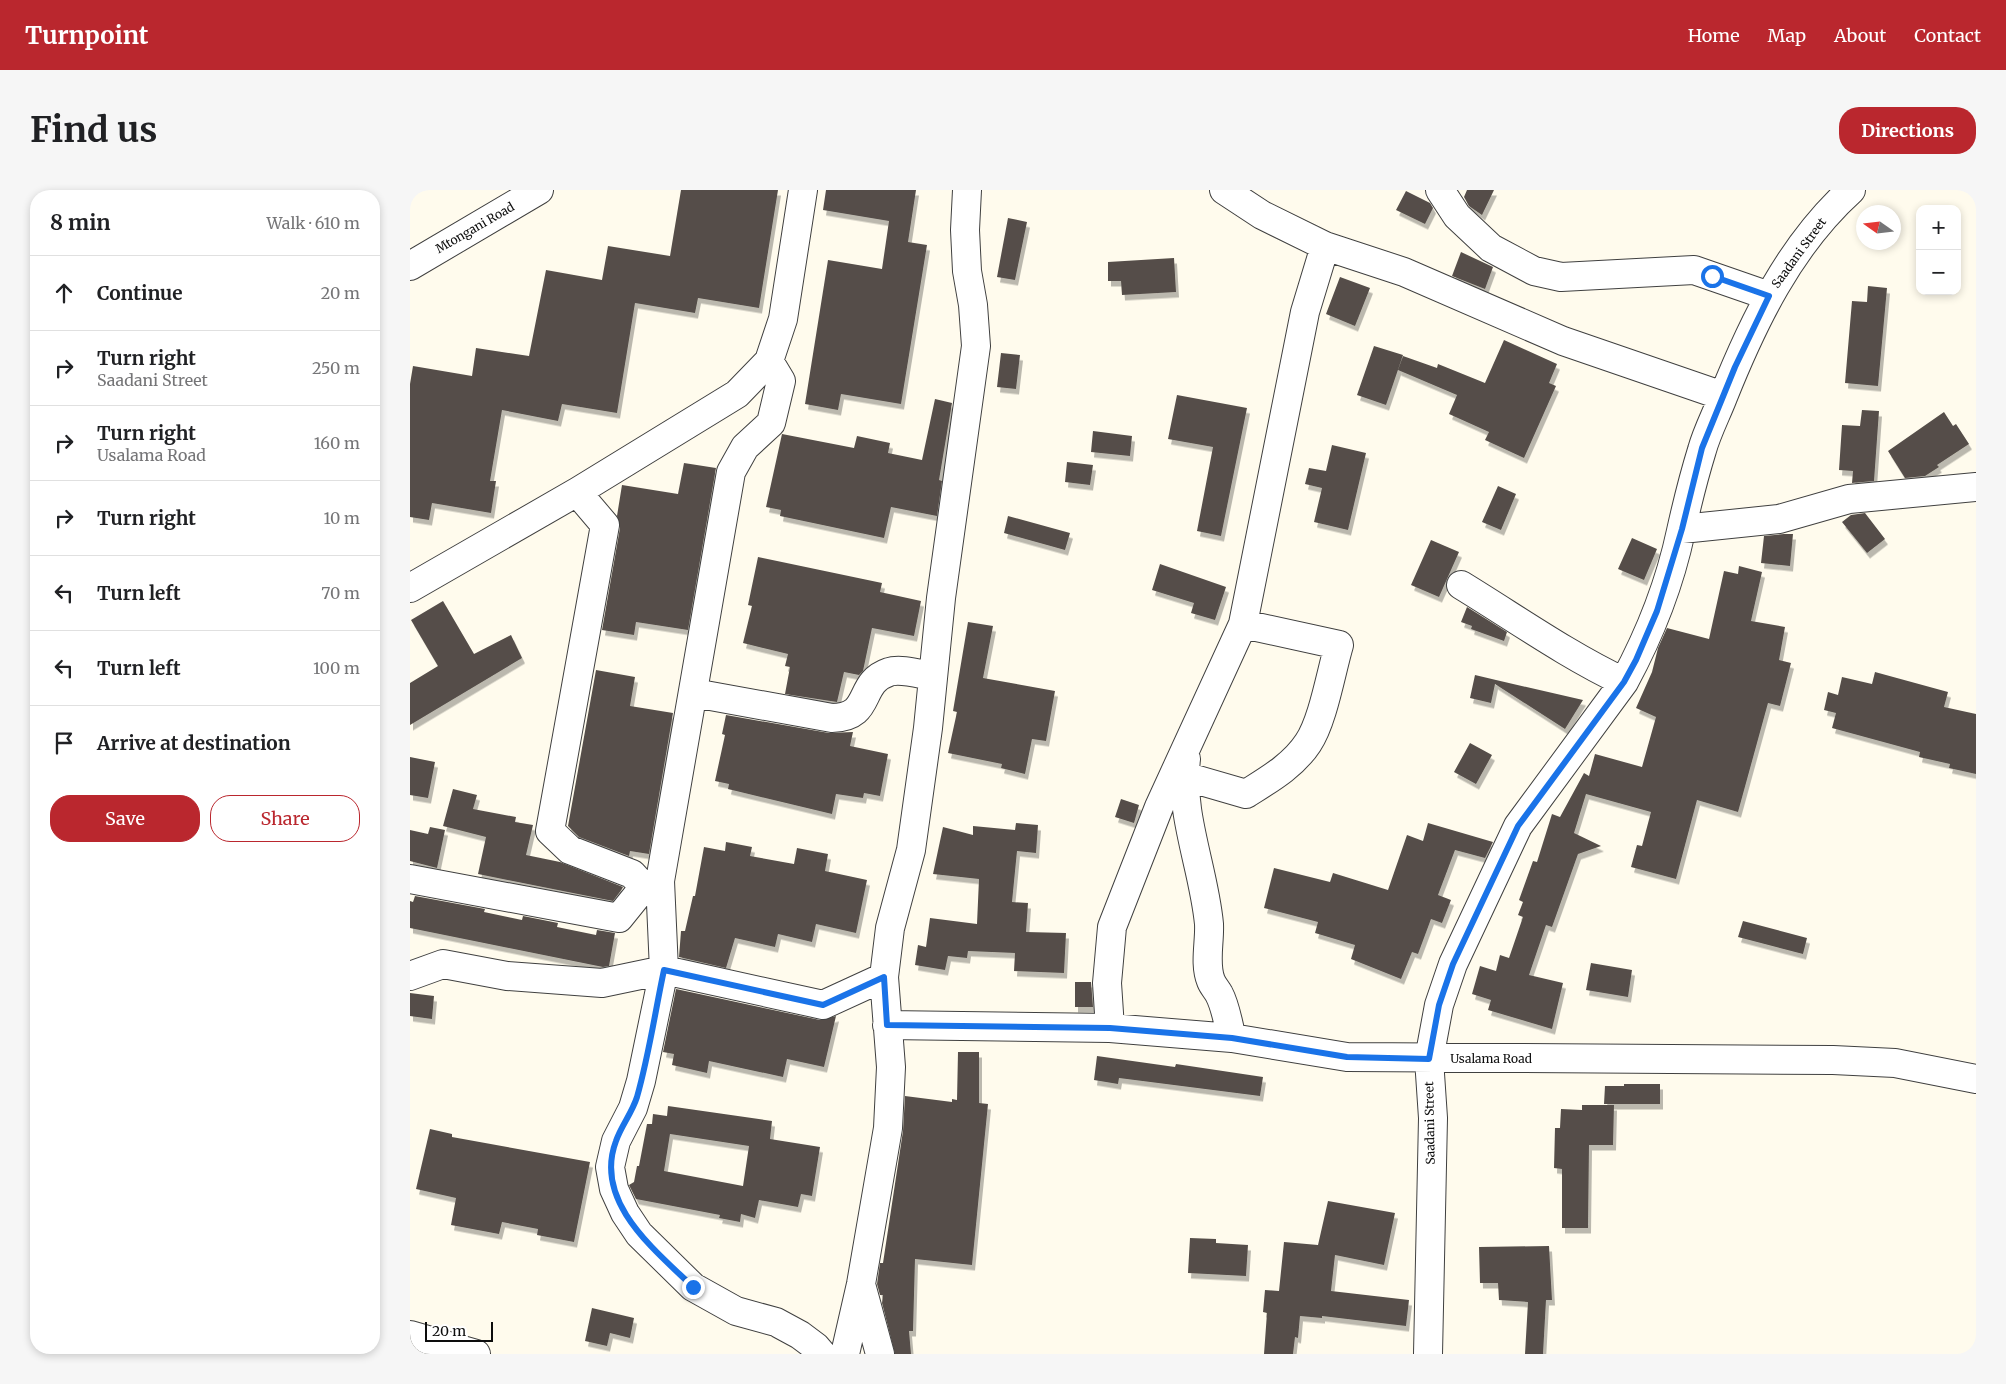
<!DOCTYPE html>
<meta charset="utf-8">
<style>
:root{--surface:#fff;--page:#f6f6f6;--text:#202124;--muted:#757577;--line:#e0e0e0;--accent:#ba272e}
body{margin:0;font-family:Merriweather,serif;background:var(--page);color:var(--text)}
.controls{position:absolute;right:15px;top:15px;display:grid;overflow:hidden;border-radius:10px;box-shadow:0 2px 8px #0003}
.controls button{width:45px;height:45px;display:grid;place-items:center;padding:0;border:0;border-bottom:1px solid var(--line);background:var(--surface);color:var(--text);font:25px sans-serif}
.compass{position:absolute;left:1446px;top:15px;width:45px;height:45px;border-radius:50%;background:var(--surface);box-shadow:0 2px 8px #0003;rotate:284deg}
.scale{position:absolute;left:15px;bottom:12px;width:68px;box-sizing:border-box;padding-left:5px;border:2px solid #0d0d0d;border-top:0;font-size:14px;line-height:18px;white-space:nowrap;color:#0d0d0d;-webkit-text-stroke:4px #fff;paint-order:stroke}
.stop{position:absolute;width:15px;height:15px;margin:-11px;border:4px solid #1a73e8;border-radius:50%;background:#fff}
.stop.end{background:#1a73e8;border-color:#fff;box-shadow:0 1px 5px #0008}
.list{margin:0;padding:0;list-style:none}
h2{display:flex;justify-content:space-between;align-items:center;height:65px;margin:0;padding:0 20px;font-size:21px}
h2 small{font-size:16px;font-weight:400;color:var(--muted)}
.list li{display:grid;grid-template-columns:32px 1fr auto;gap:15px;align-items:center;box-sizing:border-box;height:75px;padding:0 20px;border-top:1px solid var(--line)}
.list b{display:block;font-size:19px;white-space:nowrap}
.list p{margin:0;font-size:16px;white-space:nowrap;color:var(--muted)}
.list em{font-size:16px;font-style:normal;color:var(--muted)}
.actions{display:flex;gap:10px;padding:15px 20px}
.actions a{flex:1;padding:11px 0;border:1px solid var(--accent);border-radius:20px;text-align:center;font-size:18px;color:var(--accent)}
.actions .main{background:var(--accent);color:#fff}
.icon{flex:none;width:28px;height:28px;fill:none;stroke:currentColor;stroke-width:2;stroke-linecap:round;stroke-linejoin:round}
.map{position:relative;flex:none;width:1566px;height:1164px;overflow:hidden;border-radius:20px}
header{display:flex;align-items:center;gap:30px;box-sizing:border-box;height:70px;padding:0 25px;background:var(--accent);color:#fff}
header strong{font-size:24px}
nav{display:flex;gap:28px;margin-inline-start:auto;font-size:18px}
.intro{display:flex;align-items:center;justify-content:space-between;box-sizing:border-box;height:120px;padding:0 30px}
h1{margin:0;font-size:35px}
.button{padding:12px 22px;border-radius:20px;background:var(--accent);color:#fff;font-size:18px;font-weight:700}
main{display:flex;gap:30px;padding:0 30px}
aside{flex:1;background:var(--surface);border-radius:20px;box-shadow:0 2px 8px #0003}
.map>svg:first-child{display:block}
.building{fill:#554e49;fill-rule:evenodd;filter:url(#shadow)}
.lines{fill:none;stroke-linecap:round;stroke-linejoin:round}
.minor-casing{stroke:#404040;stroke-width:30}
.minor{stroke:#fff;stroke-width:28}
.route{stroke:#1a73e8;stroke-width:6}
.labels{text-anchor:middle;stroke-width:5;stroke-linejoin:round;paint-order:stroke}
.street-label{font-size:12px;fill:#0d0d0d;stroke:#fff}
</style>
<header>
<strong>Turnpoint</strong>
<nav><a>Home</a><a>Map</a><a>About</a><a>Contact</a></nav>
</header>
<div class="intro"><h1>Find us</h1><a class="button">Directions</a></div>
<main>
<aside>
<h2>8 min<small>Walk · 610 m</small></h2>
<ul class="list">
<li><svg class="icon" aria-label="ahead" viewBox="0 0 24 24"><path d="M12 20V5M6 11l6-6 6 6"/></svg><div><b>Continue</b></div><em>20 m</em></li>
<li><svg class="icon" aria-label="right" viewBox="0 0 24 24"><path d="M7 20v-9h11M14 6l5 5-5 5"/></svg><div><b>Turn right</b><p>Saadani Street</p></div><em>250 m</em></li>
<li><svg class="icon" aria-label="right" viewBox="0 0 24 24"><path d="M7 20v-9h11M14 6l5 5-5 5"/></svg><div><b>Turn right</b><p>Usalama Road</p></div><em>160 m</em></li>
<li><svg class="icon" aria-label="right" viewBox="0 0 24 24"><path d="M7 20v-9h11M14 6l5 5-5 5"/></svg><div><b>Turn right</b></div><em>10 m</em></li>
<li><svg class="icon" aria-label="left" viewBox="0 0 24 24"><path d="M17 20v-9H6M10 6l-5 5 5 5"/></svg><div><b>Turn left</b></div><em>70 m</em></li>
<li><svg class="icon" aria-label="left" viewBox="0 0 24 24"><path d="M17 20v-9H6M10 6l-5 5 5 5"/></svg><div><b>Turn left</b></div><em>100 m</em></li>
<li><svg class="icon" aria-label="arrive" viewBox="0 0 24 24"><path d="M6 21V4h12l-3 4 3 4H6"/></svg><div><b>Arrive at destination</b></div></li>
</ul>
<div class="actions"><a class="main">Save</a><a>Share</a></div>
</aside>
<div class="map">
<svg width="1566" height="1164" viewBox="0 0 1566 1164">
<defs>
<filter id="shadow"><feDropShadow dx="3" dy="5.5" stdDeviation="0" flood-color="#0004"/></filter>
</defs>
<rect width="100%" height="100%" fill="#fffbed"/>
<!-- building -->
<path class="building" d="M271 0H368L349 118 288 108 285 123 225 113 207 223 152 214 148 231 92 220 80 291H86L81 323 22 313 19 330 0 327V194L3 176 62 186 66 158 119 166 136 80 192 90 198 56 260 66Z
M416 0H506L498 52 517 55 491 214 431 204 428 220 395 214 418 70 472 79 479 31 413 20Z
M1057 0H1084L1072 25 1059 16 1054 7Z
M996 1 1020 13 1023 18 1015 34 986 20Z
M598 28 617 32 605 90 587 87Z
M1051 62 1083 77 1075 99 1042 86Z
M764 68 766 102 712 105 711 91H698V72Z
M930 87 960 98 945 136 916 124Z
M1458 96 1477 98 1468 196 1435 193 1442 111 1457 112Z
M1094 150 1147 174 1139 193 1146 196 1114 268 1075 250 1079 242 1039 224 1047 205 988 180 993 166 1027 178 1028 174 1075 193Z
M964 156 993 165 976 215 947 205Z
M591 163 610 165 606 199 587 197Z
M767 205 837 218 811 346 787 341 803 257 758 249Z
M525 209 542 213 529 290 532 291 527 326 481 317 474 348 370 326 371 320 356 317 372 244 444 258 447 246 480 253 478 263 512 270Z
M1452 220 1469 221 1464 291 1442 293 1443 281 1429 280 1432 235 1450 236Z
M1534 222 1543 236 1546 234 1559 254 1527 275 1529 277 1515 286 1495 288 1478 261Z
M683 241 722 246 720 266 681 262Z
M922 255 956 263 938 340 904 332 912 298 895 294 899 278 916 281Z
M657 272 683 275 680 295 655 292Z
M274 273 306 278 278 440 226 432 224 445 192 440 210 338 207 326 212 295 268 304Z
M1088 296 1106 304 1091 340 1072 332Z
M1455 323 1475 349 1457 363 1432 332 1441 325Z
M598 326 660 343 655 360 594 343Z
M1374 344H1383L1380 376 1351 373 1354 346Z
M1222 348 1247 359 1234 390 1208 379Z
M1021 350 1049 362 1029 407 1001 395Z
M348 367 472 393 470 402 511 411 504 446 462 438 453 481 449 485 434 482 427 512 375 504 380 477 375 476 378 464 333 453 342 416 338 415Z
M750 374 816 397 805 430 781 423 784 413 742 400Z
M1329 376 1352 382 1341 431 1375 437 1369 470 1381 473 1370 516 1358 513 1328 622 1287 610 1266 689 1221 677 1227 655 1232 656 1241 622 1176 604 1164 643 1191 656 1168 664 1142 737 1136 735 1119 785 1153 793 1142 839 1078 820 1081 810 1062 804 1070 776 1086 781 1090 765 1099 768 1113 727 1108 725 1113 712 1109 710 1123 671 1127 672 1142 624 1150 627 1174 583 1179 586 1185 564 1232 577 1246 527 1226 518 1242 482 1248 458 1257 438 1299 449 1314 381 1328 384Z
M33 411 64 464 101 445 112 468 0 535V493L28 476 1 430Z
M1057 417 1097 442 1094 451 1061 439 1062 436 1051 432Z
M558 432 583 436 573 488 645 501 636 551 622 549 615 584 591 578 592 574 538 563 547 522 543 521Z
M186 480 225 487 220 516 263 523 239 664 220 661 219 666 169 647 158 636Z
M1465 482 1538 502 1534 517 1566 524V584L1539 578 1540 574 1509 567 1510 562 1422 538 1426 523 1414 520 1418 502 1428 505 1432 487 1462 494Z
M1065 485 1086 490 1173 510 1155 539 1085 494 1081 513 1060 508Z
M316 525 419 543 443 542 440 556 478 564 470 606 454 603 453 608 426 604 422 624 318 599 319 594 305 591 315 545 312 544Z
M1060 553 1082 565 1066 594 1044 582Z
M0 567 25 572 18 608 0 605Z
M43 599 67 605 63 619 106 627 105 632 123 635 116 665 150 672 213 697 212 699 203 711 68 684 76 647 33 636Z
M711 609 729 615 724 633 705 627Z
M606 633 628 635 626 663 607 661 602 712 618 713 616 742 656 743 654 783 604 781 605 763 558 761 557 768 538 766 535 780 505 775 508 755 516 757 520 728 567 734 569 689 523 684 533 637 563 645V636L605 640Z
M1018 633 1083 652 1075 668 1045 660 1028 705 1041 710 1032 733 1021 729 1008 764 1002 762 991 789 941 769 945 755 905 743 908 732 854 718 864 678 920 692 923 683 978 700 997 645 1013 651Z
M20 637 35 640 27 678 0 671V640L18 644Z
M316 652 342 657 340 666 384 674 387 658 418 664 415 681 457 690 446 743 406 734 402 752 368 744 365 757 325 748 316 778 269 767 271 741H275L283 706H285L294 657 315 661Z
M5 706 75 719 74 722 112 730 113 726 148 733 147 737 186 745 187 740 205 743 199 776 193 777 0 738V711L3 712Z
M1333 731 1397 748 1393 764 1328 747Z
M1181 773 1222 780 1218 807 1176 800Z
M665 792H681L683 817H665Z
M266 799 410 830 426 826 414 877 377 869 373 887 299 871 297 883 262 875 264 864 253 862Z
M0 803 24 806 22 829 0 826Z
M548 862H569V913L578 914 562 1075 505 1069 503 1141H499L501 1164H485L472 1113 473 1105H470L467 1094 470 1073H473L493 941 495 906 542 912V909L547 910Z
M687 866 765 877 766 874 853 887 850 906 709 888 708 894 684 890Z
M1214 894H1250V914H1194L1195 896H1214Z
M1172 915H1204L1203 955H1179L1178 1038H1152V979L1144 978 1145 938H1150L1151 919 1172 920Z
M258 916 362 931 360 949 410 957 402 1006 391 1004 388 1017 349 1010 345 1028 331 1024 330 1032 309 1028 310 1025 226 1009 219 995 224 992 227 976H229L237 934H242L243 924 257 926ZM260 944 339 956 333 996 254 981Z
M20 939 42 944V947L180 972 164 1052 127 1045 128 1039 92 1032 89 1044 41 1035 46 1008 6 999Z
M918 1011 985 1023 974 1075 925 1065 921 1101 999 1110 996 1136 912 1126V1128L890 1126 888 1148 885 1147 883 1164H854L857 1123 853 1122 855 1100 869 1101 874 1052 908 1055Z
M780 1048 806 1049V1053L838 1055 836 1086 778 1083Z
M1139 1056 1142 1110H1136L1133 1164H1115L1118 1112 1089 1110 1088 1093H1070L1069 1057Z
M182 1118 224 1128 220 1148 200 1143 197 1156 175 1151Z"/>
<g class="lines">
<defs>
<path id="minor" d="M814 0 852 25 915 56 994 82 1153 151 1313 206
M1030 0 1047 26 1081 58 1124 81 1151 87 1284 80 1359 106
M0 76 129 0
M359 171 371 191 361 233 335 257 321 282 250 691 254 780 231 891 223 918 206 951 200 977 204 999 215 1023 229 1044 283 1097 326 1121 366 1132 390 1145 406 1157 412 1164
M167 302 195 335 140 641 160 660 222 684 234 697
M1272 339 1369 329 1439 309 1566 297
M1051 395C1105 428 1157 465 1214 492
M0 398 167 302 327 204 359 171 373 129 393 0
M284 503 422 528C464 527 446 493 479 482 490 478 510 484 522 486
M776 569C769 624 794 679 799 734 800 752 794 774 801 791 803 796 807 800 809 804 816 817 818 834 822 848
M774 586 836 604C858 590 883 576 898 553 913 531 921 482 929 455L833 434
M0 689 209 728 234 697 250 691
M0 786 33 774 97 786 192 793 254 780 413 815 474 787
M477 835 700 838 822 848 937 867 1423 870 1485 873 1566 889
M700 838 697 793 702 737 749 617 833 434 895 122 915 56
M452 1098 470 1164
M0 1145 66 1164
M435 1164 451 1094 478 938 481 877 474 787 480 738 501 660 518 538 531 408 566 156 563 115 557 81 555 40 557 0
M1018 1164 1023 928 1019 869 1029 815 1043 774 1108 636 1214 492C1239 446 1260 393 1271 341 1277 314 1284 286 1292 260 1297 242 1306 225 1313 207 1343 132 1380 55 1441 0"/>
</defs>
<!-- minor casing -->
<use href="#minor" class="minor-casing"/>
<!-- minor -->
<use href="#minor" class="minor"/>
</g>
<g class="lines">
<!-- route -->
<path class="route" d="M283 1097C245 1060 183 1012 206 951 211 936 222 923 227 907 239 865 245 822 254 780L413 815 474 787 477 835 700 838 822 848 937 867 1019 869 1029 815 1043 774 1108 636 1214 492 1226 470 1247 421 1272 339 1292 258 1325 177 1359 106 1302 86"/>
</g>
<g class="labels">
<!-- street labels -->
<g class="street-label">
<text transform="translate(65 38) rotate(-30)" y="4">Mtongani Road</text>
<text transform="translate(1389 63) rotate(-54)" y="4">Saadani Street</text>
<text x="1081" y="873">Usalama Road</text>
<text transform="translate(1020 933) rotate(-91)" y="4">Saadani Street</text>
</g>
</g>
</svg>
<div class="controls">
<button>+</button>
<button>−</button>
</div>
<svg class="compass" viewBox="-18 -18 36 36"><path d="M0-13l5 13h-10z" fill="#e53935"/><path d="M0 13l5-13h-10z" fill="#757577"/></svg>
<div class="scale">20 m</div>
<div class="stop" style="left:1302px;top:86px"></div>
<div class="stop end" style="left:283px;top:1097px"></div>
</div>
</main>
